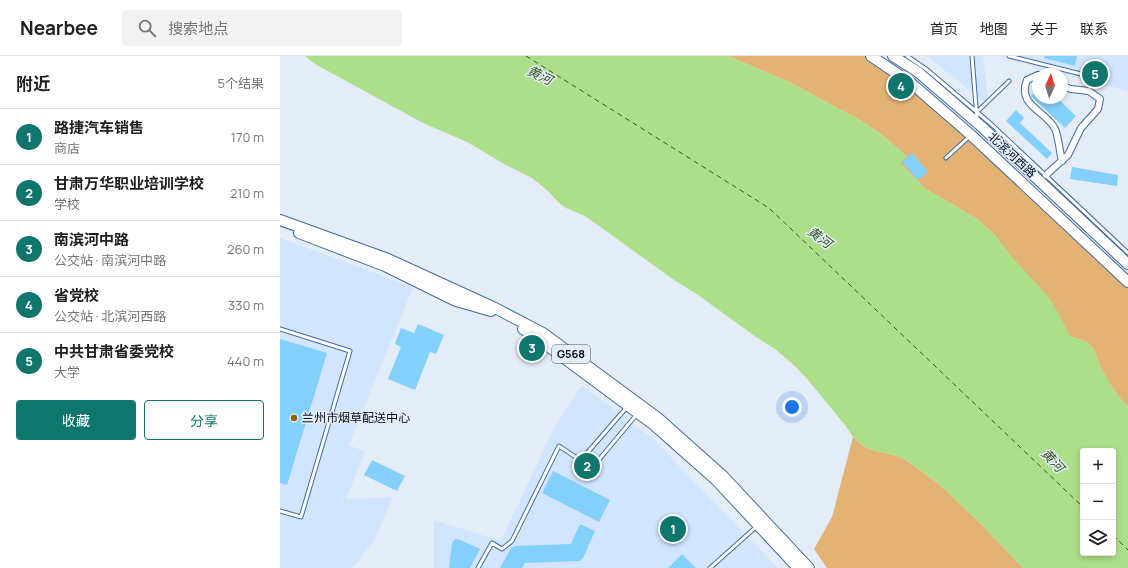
<!DOCTYPE html>
<html lang="zh">
<meta charset="utf-8">
<style>
:root{--surface:#fff;--page:#f2f2f2;--text:#202124;--muted:#757577;--line:#e0e0e0;--accent:#0f766e}
body{margin:0;font-family:Manrope,"Noto Sans SC",sans-serif;background:var(--page);color:var(--text)}
.controls{position:absolute;right:12px;bottom:12px;display:grid;overflow:hidden;border-radius:4px;box-shadow:0 2px 6px #0003}
.controls button{width:36px;height:36px;display:grid;place-items:center;padding:0;border:0;border-bottom:1px solid var(--line);background:var(--surface);color:var(--text);font:20px sans-serif}
.compass{position:absolute;left:752px;top:12px;width:36px;height:36px;border-radius:50%;background:var(--surface);box-shadow:0 2px 6px #0003;rotate:4deg}
.you{position:absolute;left:512px;top:351px;width:14px;height:14px;margin:-10px;border:3px solid #fff;border-radius:50%;background:#1a73e8;box-shadow:0 0 0 6px #1a73e833}
.badge{display:grid;place-items:center;width:26px;height:26px;border-radius:50%;background:var(--accent);color:#fff;font-size:13px;font-weight:700}
.pin{position:absolute;translate:-50% -50%;border:2px solid #fff;box-shadow:0 1px 4px #0006}
.list{margin:0;padding:0;list-style:none}
h2{display:flex;justify-content:space-between;align-items:center;height:52px;margin:0;padding:0 16px;font-size:17px}
h2 small{font-size:13px;font-weight:400;color:var(--muted)}
.list li{display:grid;grid-template-columns:26px 1fr auto;gap:12px;align-items:center;box-sizing:border-box;height:56px;padding:0 16px;border-top:1px solid var(--line)}
.list b{display:block;font-size:15px;white-space:nowrap}
.list p{margin:0;font-size:13px;white-space:nowrap;color:var(--muted)}
.list em{font-size:13px;font-style:normal;color:var(--muted)}
.actions{display:flex;gap:8px;padding:12px 16px}
.actions a{flex:1;padding:9px 0;border:1px solid var(--accent);border-radius:4px;text-align:center;font-size:14px;color:var(--accent)}
.actions .main{background:var(--accent);color:#fff}
.icon{flex:none;width:22px;height:22px;fill:none;stroke:currentColor;stroke-width:2;stroke-linecap:round;stroke-linejoin:round}
.map{position:relative;flex:none;width:848px;height:512px;overflow:hidden}
header{display:flex;align-items:center;gap:24px;box-sizing:border-box;height:56px;padding:0 20px;background:var(--surface);border-bottom:1px solid var(--line)}
header strong{font-size:19px}
nav{display:flex;gap:22px;margin-inline-start:auto;font-size:14px}
.search{width:280px;height:36px;background:var(--page);display:flex;align-items:center;gap:10px;box-sizing:border-box;padding:0 14px;border-radius:4px;color:var(--muted);font-size:15px}
main{display:flex}
aside{flex:1;background:var(--surface)}
.map>svg:first-child{display:block}
.built{fill:#d1e5fe}
.green{fill:#e2b375}
.water{fill:#addf8b;fill-rule:evenodd}
.lines{fill:none;stroke-linecap:round;stroke-linejoin:round}
.ferry{stroke:#35551d;stroke-width:1;stroke-dasharray:5 4;stroke-linecap:butt}
.building{fill:#82d0fb}
.service-casing{stroke:#426b9c;stroke-width:5}
.minor-casing{stroke:#426b9c;stroke-width:8}
.primary-casing{stroke:#426b9c;stroke-width:12}
.trunk-casing{stroke:#426b9c;stroke-width:12}
.service{stroke:#fff;stroke-width:3}
.minor{stroke:#fff;stroke-width:6}
.primary{stroke:#fff;stroke-width:10}
.trunk{stroke:#fff;stroke-width:10}
.poi-dot{fill:#8f600b;stroke:#e3ecf7;stroke-width:1.5}
.labels{text-anchor:middle;stroke-width:3;stroke-linejoin:round;paint-order:stroke}
.shield{fill:#e3ecf7;stroke:#455161;stroke-width:1}
.shield-label{font-size:11px;font-weight:bold;fill:#010e21}
.street-label{font-size:12px;fill:#010e21;stroke:#e3ecf7}
.poi-label{font-size:12px;fill:#010e21;stroke:#e3ecf7;text-anchor:start}
.water-label{font-size:13px;font-style:italic;fill:#35551d;stroke:#e3ecf7}
</style>
<header>
<strong>Nearbee</strong>
<div class="search"><svg class="icon" aria-label="search" viewBox="0 0 24 24"><circle cx="10" cy="10" r="6"/><path d="M15 15l6 6"/></svg>搜索地点</div>
<nav><a>首页</a><a>地图</a><a>关于</a><a>联系</a></nav>
</header>
<main>
<aside>
<h2>附近<small>5个结果</small></h2>
<ul class="list">
<li><span class="badge">1</span><div><b>路捷汽车销售</b><p>商店</p></div><em>170 m</em></li>
<li><span class="badge">2</span><div><b>甘肃万华职业培训学校</b><p>学校</p></div><em>210 m</em></li>
<li><span class="badge">3</span><div><b>南滨河中路</b><p>公交站 · 南滨河中路</p></div><em>260 m</em></li>
<li><span class="badge">4</span><div><b>省党校</b><p>公交站 · 北滨河西路</p></div><em>330 m</em></li>
<li><span class="badge">5</span><div><b>中共甘肃省委党校</b><p>大学</p></div><em>440 m</em></li>
</ul>
<div class="actions"><a class="main">收藏</a><a>分享</a></div>
</aside>
<div class="map">
<svg width="848" height="512" viewBox="0 0 848 512">
<rect width="100%" height="100%" fill="#e3ecf7"/>
<!-- built -->
<path class="built" d="M647 0H703L709 50Z
M717 0H848V35Z
M0 182 133 231 69 389 85 396 66 443 113 441 94 485 72 512H0Z
M302 329 373 383 498 512H154V464L221 485 274 372Z"/>
<!-- green -->
<path class="green" d="M448 0H591L631 27 848 226V350C839 344 826 322 821 312 817 304 815 292 808 287 803 283 796 283 790 280L713 177 694 161 644 132 639 126 620 107 626 100 602 79 583 66 511 27Z
M573 381 582 389 592 394 615 399 624 403 658 427 700 467 743 512H547L534 493 552 461Z"/>
<!-- water -->
<path class="water" d="M25 0H448L511 27 583 66 602 79 627 100 620 107 639 126 644 132 694 161 713 177 731 200 766 238 776 253 790 280C796 283 803 283 808 287 815 292 817 304 821 312 826 322 839 344 848 350V512H743L700 467 658 427 624 403 615 399 592 394 582 389 573 381 565 369 528 324 516 311 495 293 476 281 418 239 394 224 305 160 286 152 278 146 268 135 252 122 226 109 187 86 143 67 35 8ZM803 395H833V497H803Z"/>
<g class="lines">
<!-- ferry -->
<path class="ferry" d="M246 0 489 152 803 451
M833 479 848 494"/>
</g>
<!-- building -->
<path class="building" d="M765 0H797L795 10 764 2Z
M758 33V42H777L796 60 785 72 751 40Z
M736 54 744 62 740 67 772 97 767 103 726 65Z
M632 97 648 116 638 124 622 106Z
M792 111 838 119 837 130 790 123Z
M138 268 164 279 156 298 150 296 135 334 108 323 121 291 115 288 121 272 134 277Z
M0 283 47 297 7 429 0 427Z
M92 404 125 420 117 435 84 419Z
M273 415 330 444 319 466 262 437Z
M300 468 315 475 303 502 299 505 245 507 242 512H220L231 492 235 490 291 488Z
M175 483H178L200 493 190 512H169L172 487Z
M402 498 416 512H388Z"/>
<g class="lines">
<defs>
<path id="service" d="M627 0 646 13 711 68 848 197
M692 0 697 63
M729 0 809 20
M697 56 729 25
M666 102 690 80
M0 273 70 295 21 461 0 455
M301 404 347 351
M198 512 212 487 222 493 232 485 279 390 312 412 357 358
M430 512 476 471"/>
<path id="minor" d="M758 19 747 24C737 48 763 54 774 71 778 76 780 98 782 105
M766 119 788 99 801 72 818 53 820 43 809 35 791 33 782 30"/>
<path id="primary" d="M591 0 631 27 691 79 848 226
M613 0 638 16 702 71 848 208"/>
<path id="trunk" d="M0 164 108 203 213 251 263 277 378 362 443 420 529 512
M19 177 105 210 176 245 211 255
M243 273 261 285 374 369 436 424 518 512"/>
</defs>
<!-- service casing -->
<use href="#service" class="service-casing"/>
<!-- minor casing -->
<use href="#minor" class="minor-casing"/>
<!-- primary casing -->
<use href="#primary" class="primary-casing"/>
<!-- trunk casing -->
<use href="#trunk" class="trunk-casing"/>
<!-- service -->
<use href="#service" class="service"/>
<!-- minor -->
<use href="#minor" class="minor"/>
<!-- primary -->
<use href="#primary" class="primary"/>
<!-- trunk -->
<use href="#trunk" class="trunk"/>
</g>
<!-- markers -->
<circle class="poi-dot" cx="14" cy="362" r="4"/>
<g class="labels">
<!-- shield labels -->
<rect class="shield" x="272" y="289" width="38" height="18" rx="3"/>
<g class="shield-label">
<text x="291" y="302">G568</text>
</g>
<!-- street labels -->
<g class="street-label">
<text transform="translate(732 99) rotate(43)" y="4">北滨河西路</text>
</g>
<!-- poi labels -->
<g class="poi-label">
<text x="22" y="366">兰州市烟草配送中心</text>
</g>
<!-- water labels -->
<g class="water-label">
<text transform="translate(260 19) rotate(26)" y="5">黄河</text>
<text transform="translate(540 181) rotate(37)" y="5">黄河</text>
<text transform="translate(773 404) rotate(47)" y="5">黄河</text>
</g>
</g>
</svg>
<div class="controls">
<button>+</button>
<button>−</button>
<button><svg class="icon" aria-label="layers" viewBox="0 0 24 24"><path d="M12 4l9 5-9 5-9-5zM3 14l9 5 9-5"/></svg></button>
</div>
<svg class="compass" viewBox="-18 -18 36 36"><path d="M0-13l5 13h-10z" fill="#e53935"/><path d="M0 13l5-13h-10z" fill="#757577"/></svg>
<div class="you"></div>
<div class="pin badge" style="left:393px;top:473px">1</div>
<div class="pin badge" style="left:307px;top:410px">2</div>
<div class="pin badge" style="left:252px;top:292px">3</div>
<div class="pin badge" style="left:621px;top:30px">4</div>
<div class="pin badge" style="left:815px;top:18px">5</div>
</div>
</main>
